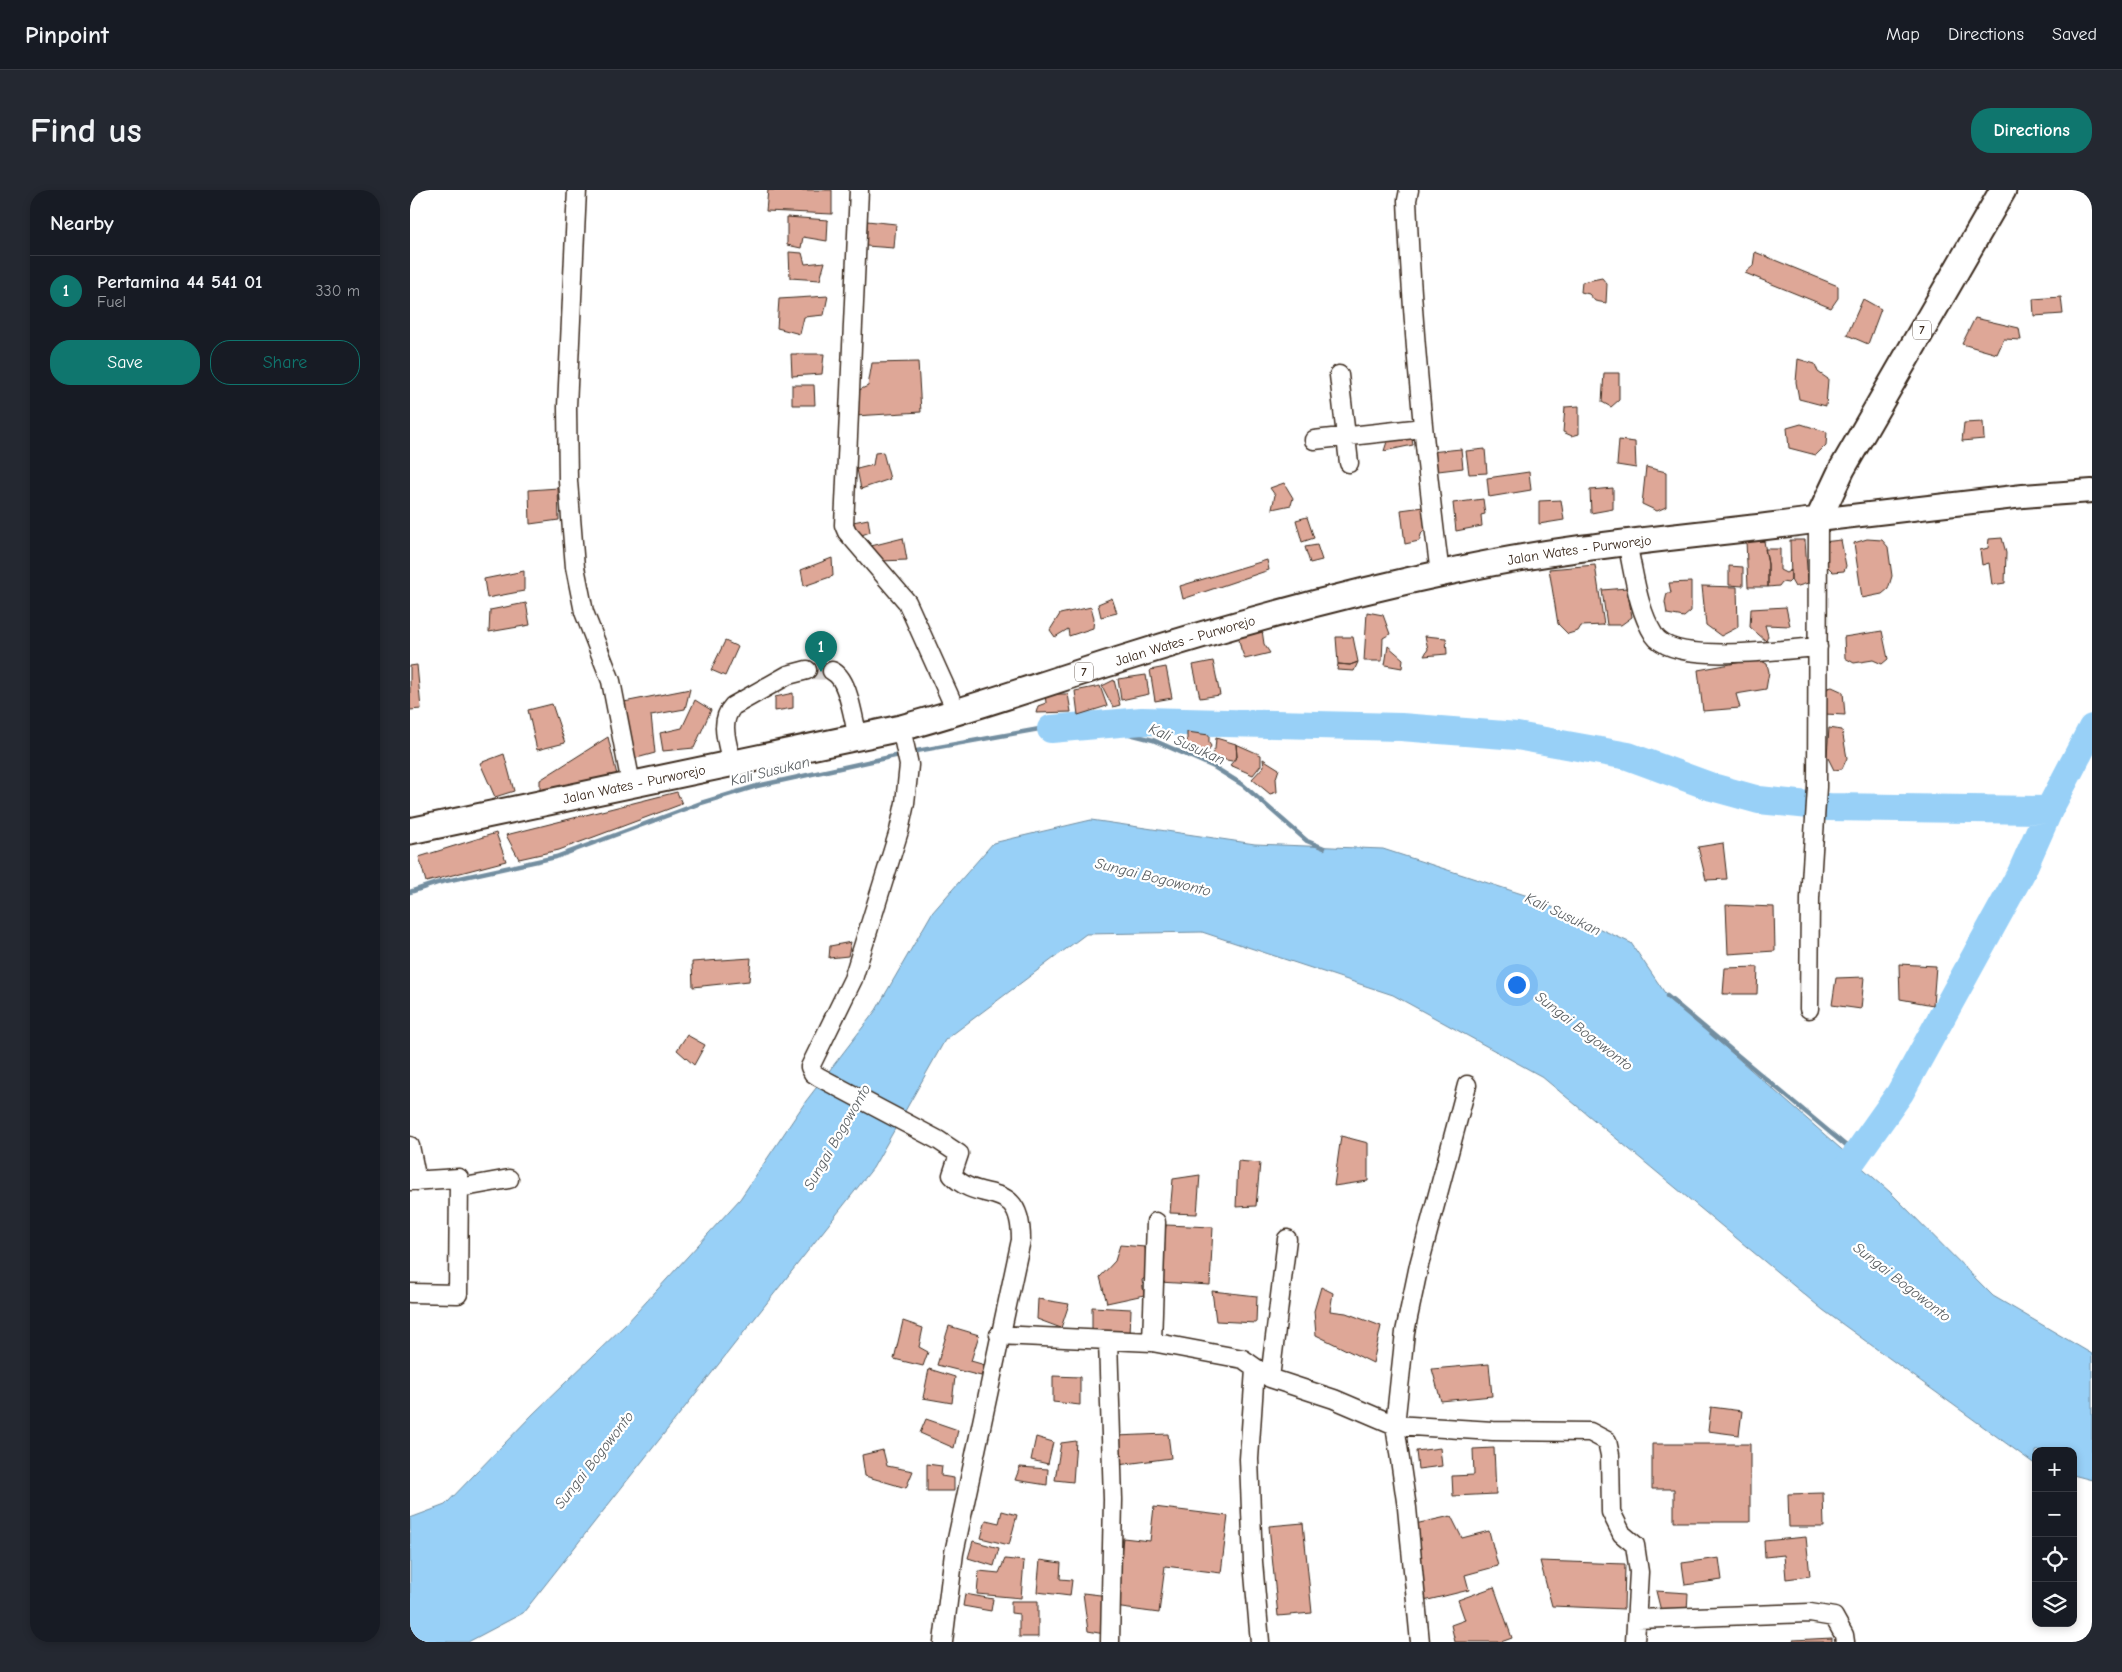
<!DOCTYPE html>
<meta charset="utf-8">
<style>
:root{--surface:#171b24;--page:#242831;--text:#f1f3f6;--muted:#9ea1a6;--line:#363941;--accent:#0f766e}
body{margin:0;font-family:"Comic Neue",sans-serif;background:var(--page);color:var(--text)}
.controls{position:absolute;right:15px;bottom:15px;display:grid;overflow:hidden;border-radius:10px;box-shadow:0 2px 8px #0003}
.controls button{width:45px;height:45px;display:grid;place-items:center;padding:0;border:0;border-bottom:1px solid var(--line);background:var(--surface);color:var(--text);font:25px sans-serif}
.you{position:absolute;left:1106px;top:794px;width:18px;height:18px;margin:-12px;border:4px solid #fff;border-radius:50%;background:#1a73e8;box-shadow:0 0 0 8px #1a73e833}
.badge{display:grid;place-items:center;width:32px;height:32px;border-radius:50%;background:var(--accent);color:#fff;font-size:16px;font-weight:700}
.pin{position:absolute;translate:-50% -41px;filter:drop-shadow(0 1px 2px #0008)}
.pin::after{content:'';position:absolute;top:26px;width:18px;height:15px;background:inherit;clip-path:polygon(0 0,100% 0,50% 100%)}
.list{margin:0;padding:0;list-style:none}
h2{display:flex;justify-content:space-between;align-items:center;height:65px;margin:0;padding:0 20px;font-size:21px}
h2 small{font-size:16px;font-weight:400;color:var(--muted)}
.list li{display:grid;grid-template-columns:32px 1fr auto;gap:15px;align-items:center;box-sizing:border-box;height:70px;padding:0 20px;border-top:1px solid var(--line)}
.list b{display:block;font-size:19px;white-space:nowrap}
.list p{margin:0;font-size:16px;white-space:nowrap;color:var(--muted)}
.list em{font-size:16px;font-style:normal;color:var(--muted)}
.actions{display:flex;gap:10px;padding:15px 20px}
.actions a{flex:1;padding:11px 0;border:1px solid var(--accent);border-radius:20px;text-align:center;font-size:18px;color:var(--accent)}
.actions .main{background:var(--accent);color:#fff}
.icon{flex:none;width:28px;height:28px;fill:none;stroke:currentColor;stroke-width:2;stroke-linecap:round;stroke-linejoin:round}
.map{position:relative;flex:none;width:1682px;height:1452px;overflow:hidden;border-radius:20px}
header{display:flex;align-items:center;gap:30px;box-sizing:border-box;height:70px;padding:0 25px;background:var(--surface);border-bottom:1px solid var(--line)}
header strong{font-size:24px}
nav{display:flex;gap:28px;margin-inline-start:auto;font-size:18px}
.intro{display:flex;align-items:center;justify-content:space-between;box-sizing:border-box;height:120px;padding:0 30px}
h1{margin:0;font-size:35px}
.button{padding:12px 22px;border-radius:20px;background:var(--accent);color:#fff;font-size:18px;font-weight:700}
main{display:flex;gap:30px;padding:0 30px}
aside{flex:1;background:var(--surface);border-radius:20px;box-shadow:0 2px 8px #0003}
.map>svg:first-child{display:block}
.water{fill:#98d0f7;stroke:#738ea0}
.lines{fill:none;stroke-linecap:round;stroke-linejoin:round}
.stream{stroke:#738ea0;stroke-width:4.5}
.river{stroke:#98d0f7;stroke-width:28}
.building{fill:#dea797;stroke:#3b2a1e}
.minor-tunnel{stroke:#d8d4d2;stroke-width:18;stroke-dasharray:18 9;stroke-linecap:butt}
.minor-casing{stroke:#3b2a1e;stroke-width:21}
.major-casing{stroke:#3b2a1e;stroke-width:26}
.highway-casing{stroke:#3b2a1e;stroke-width:29}
.minor{stroke:#fff;stroke-width:18}
.major{stroke:#fff;stroke-width:22}
.highway{stroke:#fff;stroke-width:25}
.labels{text-anchor:middle;stroke-width:4.5;stroke-linejoin:round;paint-order:stroke}
.shield{fill:#fff;stroke:#766a62;stroke-width:1}
.shield-label{font-size:12px;font-weight:bold;fill:#3b2a1e}
.street-label{font-size:14px;fill:#3b2a1e;stroke:#fff}
.water-label{font-size:15px;font-style:italic;fill:#575c5f;stroke:#fff}
</style>
<header>
<strong>Pinpoint</strong>
<nav><a>Map</a><a>Directions</a><a>Saved</a></nav>
</header>
<div class="intro"><h1>Find us</h1><a class="button">Directions</a></div>
<main>
<aside>
<h2>Nearby<small></small></h2>
<ul class="list">
<li><span class="badge">1</span><div><b>Pertamina 44 541 01</b><p>Fuel</p></div><em>330 m</em></li>
</ul>
<div class="actions"><a class="main">Save</a><a>Share</a></div>
</aside>
<div class="map">
<svg width="1682" height="1452" viewBox="0 0 1682 1452">
<rect width="100%" height="100%" fill="#fff"/>
<filter id="ink" filterUnits="userSpaceOnUse"><feTurbulence type="fractalNoise" baseFrequency=".02" numOctaves="2"/><feDisplacementMap in="SourceGraphic" scale="10" xChannelSelector="R" yChannelSelector="G"/><feConvolveMatrix kernelMatrix="1 2 1 2 8 2 1 2 1" color-interpolation-filters="sRGB"/></filter>
<g filter="url(#ink)">
<!-- water -->
<path class="water" d="M681 630 845 654 973 659 1118 706 1221 753 1257 806 1480 1002 1583 1106 1682 1164V1290L1663 1285V1261H1626V1275L1413 1120 1131 886 983 805 792 742 676 744 535 850 463 978 113 1423 58 1452H0V1328L35 1315 123 1224 216 1134 330 1009 396 911 466 820 522 723 583 653Z"/>
<g class="lines">
<!-- stream -->
<path class="stream" d="M501 562 635 538 708 541 743 550 804 577 833 595 897 651 914 658
M0 702 27 693 146 667 291 613 347 596 494 564
M1257 806 1447 965"/>
<!-- river -->
<path class="river" d="M641 539 732 531 991 537 1107 546 1218 566 1302 597 1349 610 1419 617 1639 620 1611 683 1490 903 1422 999
M1639 620 1682 538"/>
</g>
<!-- building -->
<path class="building" d="M358 0H422V24L356 21Z
M377 27 418 30 417 51 393 47 391 58 377 55Z
M457 31 486 34 484 58 456 56Z
M379 62 392 63 395 74 415 72 410 90 380 88Z
M1345 62 1428 96V108L1421 118 1335 83 1343 76Z
M1192 88 1197 94 1196 113 1185 111 1179 104 1171 102 1172 92Z
M418 106 414 125 394 127 390 144 367 138 369 109Z
M1651 107 1653 124 1624 126 1623 109Z
M1453 109 1471 119 1458 154 1437 145Z
M1565 128 1609 138 1611 150 1594 149 1587 164 1552 154Z
M381 164H414L412 184 382 186Z
M1388 169 1405 174 1408 182 1418 189 1416 216 1389 209 1386 192Z
M508 172 511 222 445 226 449 200 458 196 462 173Z
M1194 183H1209V210L1201 217 1192 212Z
M382 195H404L405 215H382Z
M1169 216V244L1162 246 1153 242 1155 217Z
M1573 232 1574 249 1552 251 1554 233Z
M1391 234 1417 242 1416 255 1406 265 1379 258 1377 238Z
M1000 239 1003 255 974 261 980 242Z
M1209 250 1225 252 1226 278 1207 275Z
M1051 259 1053 278 1020 282V262Z
M1075 259 1077 283 1059 284 1056 261Z
M473 262 480 289 451 299 447 279 463 275 465 263Z
M1236 277 1256 282V317L1247 321 1232 314Z
M1119 282 1121 300 1079 307 1077 288Z
M874 293 883 308 881 315 862 319 865 305 860 298Z
M148 298 149 330 120 334 119 300Z
M1203 298V319L1181 323 1180 300Z
M1073 309 1075 324 1071 325 1072 336 1046 341 1043 313Z
M1151 310 1154 330 1129 334V311Z
M1013 317 1018 338 1012 342 1009 351 995 354 991 320Z
M897 327 904 348 892 352 886 330Z
M458 329 460 342 449 346 443 332Z
M493 348 497 370 470 371 461 356Z
M1592 348 1596 363 1595 393 1582 395 1579 373 1572 375 1570 360 1578 358 1579 349Z
M1457 349 1472 350 1478 357 1482 386 1478 399 1472 404 1452 408 1444 353Z
M1380 350H1395L1398 393 1385 397 1381 390Z
M1431 350 1436 376 1434 381 1423 382 1414 373 1413 352Z
M1336 351H1354L1358 374V397H1338Z
M907 355 912 370 900 373 895 357Z
M1355 359H1370V380L1376 383 1381 380V390L1378 393 1372 392 1369 396 1358 397V374Z
M422 368 423 386 394 396 391 380Z
M857 370 859 380 773 409 770 396Z
M1185 375 1194 435 1171 436 1168 441 1158 444 1148 434 1139 379Z
M1319 376 1333 377V396L1319 395Z
M114 381V401L77 408 74 389Z
M1281 392V421L1274 427 1257 424 1255 412 1257 403H1261L1259 393Z
M1292 396 1327 397 1328 437 1311 446 1296 435Z
M1217 398 1222 427 1211 435H1197L1192 400Z
M702 408 707 423 691 427 688 414Z
M116 413 120 435 79 442 80 420Z
M681 417 684 428 683 438 659 446 658 439 645 447 640 440 650 424Z
M1376 417 1380 436 1355 435 1358 446 1356 451 1340 437 1341 419Z
M957 422 973 425 980 444 973 448 972 471H954Z
M852 440 854 454 860 463 835 469 831 459 828 445Z
M1472 441 1478 469 1472 474 1463 470 1444 473 1435 468 1434 447Z
M1015 446 1036 448 1037 464 1014 466 1018 459Z
M926 447H943L948 472 940 475 928 474Z
M315 451 328 457 315 486 301 480Z
M978 456 993 469 992 478 975 475Z
M1348 469 1357 474 1359 482 1356 499 1326 504 1330 518 1293 521 1288 480Z
M803 471 810 505 790 508 783 475Z
M948 472 944 481 927 480 928 474 940 475Z
M7 475 11 519 0 520V476Z
M756 477 762 508 745 511 740 480Z
M736 485 739 504 711 510 708 489Z
M704 490 710 515 703 517 692 496Z
M690 496 697 516 668 525 665 501Z
M1422 497 1433 502 1435 525 1415 524 1414 504 1418 498Z
M280 499 275 519 241 525 245 563 223 569 214 512Z
M383 503V518L365 521V507Z
M635 504H658L661 522 626 523 628 516 636 513Z
M285 510 301 520 284 558 253 561 250 543 272 538Z
M142 514 155 553 127 560 118 520Z
M1419 538 1432 540 1437 568 1432 579 1424 580 1417 566Z
M777 542 799 545V553L801 556 795 568 772 558 777 551Z
M198 547 207 585 130 602V590Z
M806 548 826 554 827 567 822 571 800 567 805 559Z
M826 554 851 565V575L843 585 820 575 827 567Z
M94 564 104 601 85 607 70 573Z
M853 569 869 579 866 588 867 602 860 604 842 589 854 576Z
M267 602 272 614 149 660 109 669 96 645Z
M86 643 96 671 16 692 9 667Z
M1313 653 1317 689 1296 690 1288 657Z
M1316 715 1364 717 1365 761 1318 764Z
M441 752 438 766 419 768 420 756Z
M341 768 339 791 283 797 282 772Z
M1489 774 1526 776 1523 815 1490 809Z
M1348 777 1347 804H1313L1315 778Z
M1454 787 1451 819 1422 815 1426 788Z
M277 845 295 855 284 875 267 860Z
M931 946 958 953V991L924 996Z
M828 971 850 973 846 1016 826 1017Z
M790 985 787 1024 760 1023 763 989Z
M756 1035 803 1037 800 1095 749 1092Z
M710 1055 735 1057 738 1086 732 1090 734 1105 697 1113 690 1087 705 1071Z
M911 1097 923 1103 920 1121 936 1123 971 1136 963 1173 906 1145 904 1121Z
M802 1101 847 1106 846 1133 806 1131Z
M628 1109 659 1114 651 1138 627 1129Z
M682 1117 721 1119 720 1145 682 1143Z
M493 1131 513 1138 509 1157 518 1162 513 1176 484 1169Z
M539 1136 569 1145 561 1171 575 1175 571 1186 527 1175Z
M1079 1174 1082 1206 1031 1211 1022 1179Z
M519 1179 545 1187 542 1213 513 1208Z
M643 1186 670 1187V1215L643 1212Z
M1301 1217 1332 1221 1329 1245 1298 1241Z
M516 1229 548 1240 544 1258 510 1243Z
M758 1244 761 1268 708 1275 705 1246Z
M626 1247 643 1252 638 1274 621 1270Z
M666 1251 663 1292 645 1290 651 1253Z
M1242 1254H1340V1332H1264V1299H1242Z
M1030 1258 1032 1276 1008 1279 1006 1261Z
M1084 1258 1086 1304 1043 1306 1042 1286 1064 1285 1063 1259Z
M473 1260 477 1276 503 1281 496 1298 455 1286 452 1265Z
M517 1274 532 1276 531 1286 544 1288V1301H517Z
M610 1277 638 1279 637 1295 605 1290Z
M1413 1303 1414 1337H1379L1378 1304Z
M744 1317 818 1326 811 1383 755 1376 749 1423 704 1417 713 1348 740 1351Z
M592 1321 607 1325 599 1355 571 1348 576 1330 589 1333Z
M1041 1326 1052 1348 1079 1341 1088 1376 1055 1385 1059 1400 1014 1411 1005 1334Z
M893 1333 902 1423 868 1426 859 1336Z
M1396 1347 1400 1386 1376 1389 1374 1365 1355 1367 1354 1351Z
M563 1351 589 1358 584 1376 558 1368Z
M1309 1368 1312 1390 1275 1395 1272 1373Z
M595 1369 614 1371 611 1408 567 1404 569 1381 589 1383Z
M630 1370 651 1373 650 1389 662 1390 660 1406 627 1402Z
M1130 1371 1215 1374 1214 1419 1142 1416Z
M1084 1397 1102 1448 1091 1452H1045L1041 1435 1055 1430 1048 1410Z
M1246 1401 1278 1403 1277 1423 1251 1421Z
M673 1403 699 1406 694 1444 678 1441Z
M555 1404 583 1409 581 1421 553 1416Z
M601 1411H628V1447H609V1424L601 1423Z
M1422 1448V1452H1383V1450Z"/>
<g class="lines">
<!-- minor-tunnel -->
<path class="minor-tunnel" d="M397 480 422 481"/>
<defs>
<path id="minor" d="M167 0 157 217 158 291 165 377 174 422 201 491 221 594
M449 0 434 335 437 342 497 412 547 523
M999 0 997 10C1002 135 1014 260 1030 384
M929 185 939 273
M904 250 1013 238
M1217 353C1224 382 1227 418 1244 445 1264 476 1373 459 1408 457
M422 481C439 488 443 530 448 547
M491 538 499 575 495 613 489 641 443 789 400 877 403 883 409 887 528 950 549 964 542 985C570 1016 611 986 611 1050L544 1363 533 1452
M322 574C318 554 308 532 323 516L378 485 397 480
M1399 819 1400 708 1407 597 1408 330
M0 956 7 991
M0 991 49 988 48 1104 0 1103
M49 998 99 989
M746 1032 742 1152 833 1169 860 1188 924 1209 985 1235 1083 1241 1180 1242 1197 1251 1200 1265 1201 1322 1212 1344 1225 1355 1229 1382 1225 1452
M589 1145 742 1152
M698 1150 703 1310 700 1452
M845 1179 839 1269 843 1372 850 1452
M860 1188 877 1049
M1227 1429 1400 1423 1424 1427 1434 1445 1435 1452
M1010 1452 997 1318 985 1235 995 1142 1009 1075 1057 895"/>
<path id="major" d="M1408 330 1613 306 1682 301"/>
<g id="highway">
<path id="s1" d="M0 641 491 538C565 518 636 493 709 470 820 435 933 404 1047 380 1166 354 1288 346 1408 330L1432 279 1593 0"/>
</g>
</defs>
<!-- minor casing -->
<use href="#minor" class="minor-casing"/>
<!-- major casing -->
<use href="#major" class="major-casing"/>
<!-- highway casing -->
<use href="#highway" class="highway-casing"/>
<!-- minor -->
<use href="#minor" class="minor"/>
<!-- major -->
<use href="#major" class="major"/>
<!-- highway -->
<use href="#highway" class="highway"/>
</g>
</g>
<g class="labels">
<!-- shield labels -->
<g class="shield">
<rect x="1503" y="130.5" width="18" height="19" rx="4"/>
<rect x="665" y="472.5" width="18" height="19" rx="4"/>
</g>
<g class="shield-label">
<text x="1512" y="144">7</text>
<text x="674" y="486">7</text>
</g>
<!-- street labels -->
<g class="street-label">
<text dy="5" stroke="none"><textPath href="#s1" startOffset="1204">Jalan Wates - Purworejo</textPath></text>
<text dy="5" stroke="none"><textPath href="#s1" startOffset="799">Jalan Wates - Purworejo</textPath></text>
<text dy="5" stroke="none"><textPath href="#s1" startOffset="229">Jalan Wates - Purworejo</textPath></text>
</g>
<!-- water labels -->
<g class="water-label">
<text transform="translate(777 554) rotate(24)" y="5">Kali Susukan</text>
<text transform="translate(360 581) rotate(-14)" y="5">Kali Susukan</text>
<text transform="translate(743 687) rotate(14)" y="5">Sungai Bogowonto</text>
<text transform="translate(1153 724) rotate(25)" y="5">Kali Susukan</text>
<text transform="translate(1174 841) rotate(38)" y="5">Sungai Bogowonto</text>
<text transform="translate(427 947) rotate(-60)" y="5">Sungai Bogowonto</text>
<text transform="translate(1492 1092) rotate(38)" y="5">Sungai Bogowonto</text>
<text transform="translate(184 1270) rotate(-52)" y="5">Sungai Bogowonto</text>
</g>
</g>
</svg>
<div class="controls">
<button>+</button>
<button>−</button>
<button><svg class="icon" aria-label="locate" viewBox="0 0 24 24"><circle cx="12" cy="12" r="6"/><path d="M12 2v4M12 18v4M2 12h4M18 12h4"/></svg></button>
<button><svg class="icon" aria-label="layers" viewBox="0 0 24 24"><path d="M12 4l9 5-9 5-9-5zM3 14l9 5 9-5"/></svg></button>
</div>
<div class="you"></div>
<div class="pin badge" style="left:411px;top:482px">1</div>
</div>
</main>
